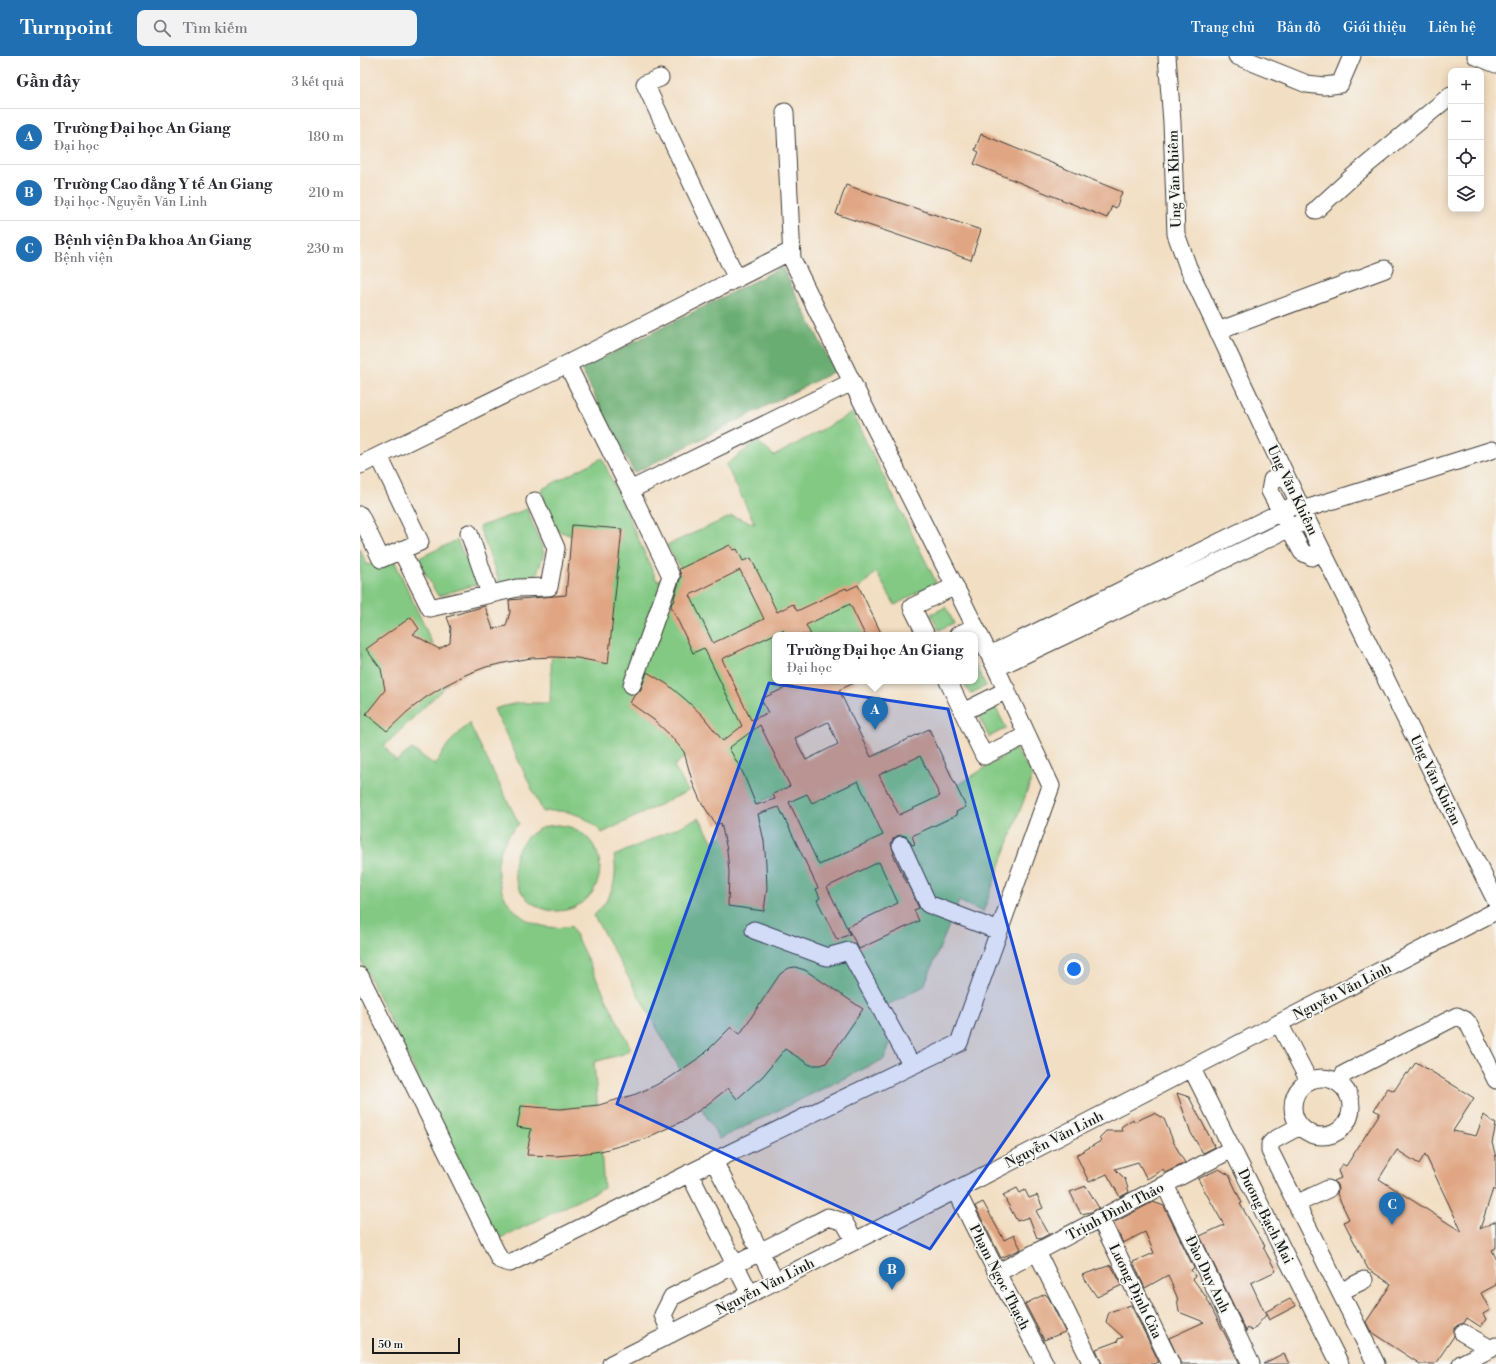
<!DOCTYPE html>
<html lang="vi">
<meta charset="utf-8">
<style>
:root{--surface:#fff;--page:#f2f2f3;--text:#2b2b33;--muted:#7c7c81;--line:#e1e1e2;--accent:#1f6fb2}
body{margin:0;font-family:"Libre Bodoni",serif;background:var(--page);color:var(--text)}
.controls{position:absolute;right:12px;top:12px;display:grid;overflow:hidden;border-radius:8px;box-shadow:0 2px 10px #0003}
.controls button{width:36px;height:36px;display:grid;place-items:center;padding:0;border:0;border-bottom:1px solid var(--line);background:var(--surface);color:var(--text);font:20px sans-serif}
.scale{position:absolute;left:12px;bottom:10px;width:88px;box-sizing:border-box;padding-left:4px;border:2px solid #1c1c1c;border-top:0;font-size:11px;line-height:14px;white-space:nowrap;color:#1c1c1c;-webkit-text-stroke:3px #f6f6f2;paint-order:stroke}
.you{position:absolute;left:714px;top:913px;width:14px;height:14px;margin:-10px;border:3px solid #fff;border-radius:50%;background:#1a73e8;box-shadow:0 0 0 6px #1a73e833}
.badge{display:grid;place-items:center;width:26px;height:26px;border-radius:50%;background:var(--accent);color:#fff;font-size:13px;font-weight:700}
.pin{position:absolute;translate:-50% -33px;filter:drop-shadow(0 1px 2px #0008)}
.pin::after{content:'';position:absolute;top:21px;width:14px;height:12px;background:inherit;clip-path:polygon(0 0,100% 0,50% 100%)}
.popup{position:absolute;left:412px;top:576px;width:206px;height:52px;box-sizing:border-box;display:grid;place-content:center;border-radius:8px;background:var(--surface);filter:drop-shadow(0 1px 3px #0005);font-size:13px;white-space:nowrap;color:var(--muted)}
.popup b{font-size:15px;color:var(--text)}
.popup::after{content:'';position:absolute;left:50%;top:100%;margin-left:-8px;border:8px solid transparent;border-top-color:var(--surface)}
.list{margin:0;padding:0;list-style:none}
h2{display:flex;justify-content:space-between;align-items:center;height:52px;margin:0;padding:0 16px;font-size:17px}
h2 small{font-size:13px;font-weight:400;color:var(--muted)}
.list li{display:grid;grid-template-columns:26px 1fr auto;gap:12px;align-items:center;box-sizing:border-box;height:56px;padding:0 16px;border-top:1px solid var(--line)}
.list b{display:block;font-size:15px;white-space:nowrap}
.list p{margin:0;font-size:13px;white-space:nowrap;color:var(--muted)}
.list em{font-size:13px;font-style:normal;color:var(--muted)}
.icon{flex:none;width:22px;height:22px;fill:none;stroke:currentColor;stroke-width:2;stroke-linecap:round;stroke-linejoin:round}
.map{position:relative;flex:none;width:1136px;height:1308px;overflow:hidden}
header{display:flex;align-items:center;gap:24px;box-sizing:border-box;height:56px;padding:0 20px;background:var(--accent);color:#fff}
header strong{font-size:19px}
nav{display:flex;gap:22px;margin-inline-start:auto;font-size:14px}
.search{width:280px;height:36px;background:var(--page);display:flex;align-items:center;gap:10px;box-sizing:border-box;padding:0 14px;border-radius:8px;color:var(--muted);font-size:15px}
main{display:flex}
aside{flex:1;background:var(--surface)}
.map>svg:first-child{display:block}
.green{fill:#83c984;stroke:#507250}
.forest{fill:#6aad72;stroke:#436447}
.building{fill:#e0a683;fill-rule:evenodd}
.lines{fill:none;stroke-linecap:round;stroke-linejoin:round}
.minor-casing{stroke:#3c3935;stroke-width:19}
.minor{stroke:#fff;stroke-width:17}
.marked{fill:#1d4ed8;fill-opacity:0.2;stroke:#1d4ed8;stroke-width:3;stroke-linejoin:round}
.labels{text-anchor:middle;stroke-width:3.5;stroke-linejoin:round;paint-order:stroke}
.street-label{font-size:14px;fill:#1c1c1c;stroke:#f6f6f2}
</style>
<header>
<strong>Turnpoint</strong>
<div class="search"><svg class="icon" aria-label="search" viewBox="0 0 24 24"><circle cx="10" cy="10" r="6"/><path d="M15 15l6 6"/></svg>Tìm kiếm</div>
<nav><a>Trang chủ</a><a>Bản đồ</a><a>Giới thiệu</a><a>Liên hệ</a></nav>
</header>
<main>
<aside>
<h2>Gần đây<small>3 kết quả</small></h2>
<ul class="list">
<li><span class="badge">A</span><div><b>Trường Đại học An Giang</b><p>Đại học</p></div><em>180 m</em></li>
<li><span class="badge">B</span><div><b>Trường Cao đẳng Y tế An Giang</b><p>Đại học · Nguyễn Văn Linh</p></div><em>210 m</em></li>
<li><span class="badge">C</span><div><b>Bệnh viện Đa khoa An Giang</b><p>Bệnh viện</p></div><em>230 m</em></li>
</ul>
</aside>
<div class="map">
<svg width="1136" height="1308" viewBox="0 0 1136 1308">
<rect width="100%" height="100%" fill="#f6f6f2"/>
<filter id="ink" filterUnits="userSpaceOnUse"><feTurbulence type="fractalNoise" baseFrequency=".025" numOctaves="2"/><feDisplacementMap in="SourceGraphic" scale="8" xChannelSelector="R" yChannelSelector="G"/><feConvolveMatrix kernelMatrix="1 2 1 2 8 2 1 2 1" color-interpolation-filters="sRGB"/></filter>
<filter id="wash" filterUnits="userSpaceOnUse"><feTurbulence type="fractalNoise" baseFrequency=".012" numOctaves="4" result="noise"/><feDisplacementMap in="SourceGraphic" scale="16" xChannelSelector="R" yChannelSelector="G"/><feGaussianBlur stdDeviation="0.9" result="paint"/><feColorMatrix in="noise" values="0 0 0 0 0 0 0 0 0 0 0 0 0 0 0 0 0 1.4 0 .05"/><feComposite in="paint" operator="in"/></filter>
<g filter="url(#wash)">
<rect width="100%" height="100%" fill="#f2dec2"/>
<!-- green -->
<path class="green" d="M492 357 576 526 535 549 516 516 495 536 518 579H415V625H474L422 670 444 724 560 681 587 736 655 693 673 719 623 856 599 845 564 930 514 956 531 985 524 1003 359 1083 234 860C237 855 243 851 246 845 255 832 257 816 254 800L339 762 353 786 429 734 386 752 344 684 314 710 328 735 242 777C227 759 206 752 183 756L134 653 156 647H190L192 588 223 577 217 482 191 472 182 433 242 402 297 525 323 517 307 489 372 460 395 468 366 409 397 385 414 400Z
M167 453 184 497 177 518 140 527 119 471Z
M97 484 117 528 78 540 57 503Z
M0 493 7 509 33 502 90 626 24 690 36 705 52 693 75 709 88 688 109 667 159 768C112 810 149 883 211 870L271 993 263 998 234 1006 244 1132 137 1184 0 902Z
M586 551 594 567 579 574 571 558Z
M615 608 626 630 610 638 603 625H615Z
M636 652 646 672 629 681 619 660Z
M154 812a43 43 0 1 1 86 0a43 43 0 1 1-86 0Z"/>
<!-- forest -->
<path class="forest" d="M422 211 475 315 274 417 221 313Z"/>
<g id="blocks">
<!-- building -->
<path class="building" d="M621 78 762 136 756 152 752 150 747 162 614 108 619 96 615 94Z
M486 129 621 174 611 204 476 158Z
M212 469 262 473 248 608 217 602 194 601 171 602 149 606 126 611 105 619 84 630 65 642 47 656 27 675 6 658 25 634 21 613 6 593 51 561 59 573 53 578 79 593 90 587 91 572 87 561 125 550 133 573 146 570 150 556 149 544 206 539Z
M370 489 373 494 377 493 383 505 391 502 417 556 433 548 437 555 486 532 487 534 498 529 522 579H505L490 548 446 569 451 579H425L423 574 362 603 391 664 408 657 401 643 440 625H498L479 634 511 701 569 673 606 751 596 756 597 759 552 780 555 788 552 789 547 781 542 779 537 780 533 783 531 788 534 797 533 798 559 852 554 854 559 865 499 893 487 871 538 847 519 806 467 831 490 878 477 884 457 844 460 842 456 833 458 832 419 751 398 758 404 785 406 808 407 832 404 855 368 850 369 816 367 794 361 767 356 769 340 744 333 728 324 696 310 679 294 664 270 647 275 638 279 636 281 633 287 616 307 628 325 643 342 659 363 685 382 670 344 592 333 597 311 550 312 546 315 545 314 542 320 523 321 519 319 513ZM380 514 404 563 353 587 330 539ZM468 666 478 688 446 704 435 682ZM400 669 430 730 413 738 415 743 396 749 383 717 369 692ZM560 700 580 740 539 759 519 719ZM498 725 523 779 459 809 429 746 447 738 452 747Z
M435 911 445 914 503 953 466 1007 461 1009H450L425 993 403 1020 377 1043 368 1032 344 1051 325 1064 284 1083 241 1095 219 1098 196 1100 167 1099 171 1073 157 1071 161 1050 200 1053 239 1049 276 1038 294 1030 311 1021 343 999 371 971 380 978 420 918 429 912Z
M1056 1006 1114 1042 1093 1075 1116 1080 1124 1059 1136 1068 1132 1087 1136 1101V1135L1133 1133 1120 1173 1136 1165V1192L1132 1194 1136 1202V1229L1121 1237 1130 1254 1123 1258 1126 1263 1121 1271 1107 1262 1104 1267 1098 1269 1094 1272V1280L1075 1308H1060L1011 1276 1006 1266 1031 1228 1008 1213 984 1166 989 1163 977 1138 978 1133 977 1129 974 1125 981 1122 978 1115 982 1108 986 1110 1020 1057 1014 1054 1028 1032 1034 1035 1046 1017 1048 1018ZM1037 1094 1059 1108 1065 1098 1102 1176 1019 1123Z
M817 1037 829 1041 855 1091 843 1097 831 1077Z
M794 1057 804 1063 814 1087 825 1107 805 1117 803 1113 787 1123 778 1106 755 1113 765 1123 769 1136 760 1141 747 1118 729 1126 716 1099 741 1085 739 1082 746 1075H762L761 1071 773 1063 774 1066Z
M859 1113 869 1119 882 1147 880 1148 905 1190 903 1191 916 1215 891 1227 906 1259 892 1275 888 1272 886 1275 840 1180 864 1169 838 1123Z
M726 1130 739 1152 731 1156 721 1158 710 1136Z
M657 1132 660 1137 665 1134 669 1142 677 1139 683 1152 676 1155 689 1178 680 1183 677 1182 669 1161 657 1165 643 1139Z
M623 1146 644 1184 654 1179 661 1193 641 1202 615 1150Z
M793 1146 804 1150 834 1212 831 1214 836 1221 833 1223 846 1241 880 1308H821L809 1282 844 1266 819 1256 817 1241 808 1219 785 1232 773 1206 794 1197 785 1176 763 1187 753 1167Z
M751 1209 762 1229 737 1241 722 1219Z
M685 1238 689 1242 705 1276 684 1284 665 1248Z
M930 1243 936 1250 909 1264 905 1256Z
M771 1249 799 1306 793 1308H742L736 1293 758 1285V1283L763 1281 746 1266 749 1256Z
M924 1297 929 1308H903Z"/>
</g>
</g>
<g filter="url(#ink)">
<use href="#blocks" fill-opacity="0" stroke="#3c3935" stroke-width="1"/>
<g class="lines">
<defs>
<path id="minor" d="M807 0 812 66 816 178 828 211 942 454 1136 845
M877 0 947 28 964 30 980 28 992 0
M1116 0 1136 8
M300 22 285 28 377 223
M956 154 991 122 1091 39
M858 275 1025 213
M207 308 270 434 492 326
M0 409 207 308 431 195
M925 418 912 424 910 435 942 496 952 501 962 496
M270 434 311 520 272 629
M942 454 1132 394
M0 459 21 503 60 486 19 400
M109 477 130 538
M41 494 70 552 157 532 189 531 196 492 175 445
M566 579 552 551 595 530
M598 579 615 571
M630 599 939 447
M636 612 947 464
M588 625 624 700 667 679
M603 656 647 634
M541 789 568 848 639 875
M394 874 467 901 489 895 552 1010
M0 920 140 1204 150 1207 368 1098 599 987 691 730 636 612 492 326 432 203 425 56
M919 967 949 1025
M832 1013 980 1308
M933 1051a29 29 0 1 1 58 0a29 29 0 1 1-58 0Z
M978 1027 984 1018 1097 960 1105 964 1108 967 1136 1024
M940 1070 914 1084 910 1088V1095L1016 1308
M354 1105 415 1225
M329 1117 390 1238
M805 1129 891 1308
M596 1134 637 1217 685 1308
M936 1148 968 1133
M740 1162 811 1308
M677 1196 732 1308
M637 1217 872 1093
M980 1236 1004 1224
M1103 1277 1131 1293
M311 1278 303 1259 312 1241 468 1161 484 1166 495 1185
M251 1308 596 1134 1136 855
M1101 1308 1136 1290"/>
</defs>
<!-- minor casing -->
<use href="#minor" class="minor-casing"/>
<!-- minor -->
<use href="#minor" class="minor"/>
</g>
</g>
<!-- marked area -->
<path class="marked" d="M409 627 588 653 689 1020 570 1193 257 1048Z"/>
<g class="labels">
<!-- street labels -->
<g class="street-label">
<text transform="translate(814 123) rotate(-92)" y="5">Ung Văn Khiêm</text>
<text transform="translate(933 434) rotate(64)" y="5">Ung Văn Khiêm</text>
<text transform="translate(1076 724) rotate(64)" y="5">Ung Văn Khiêm</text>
<text transform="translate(982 935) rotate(-27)" y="5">Nguyễn Văn Linh</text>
<text transform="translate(694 1083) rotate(-27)" y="5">Nguyễn Văn Linh</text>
<text transform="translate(755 1155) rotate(-28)" y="5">Trịnh Đình Thảo</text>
<text transform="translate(906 1160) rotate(63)" y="5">Dương Bạch Mai</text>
<text transform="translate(848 1218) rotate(64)" y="5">Đào Duy Anh</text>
<text transform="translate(640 1221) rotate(63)" y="5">Phạm Ngọc Thạch</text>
<text transform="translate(405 1230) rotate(-27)" y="5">Nguyễn Văn Linh</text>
<text transform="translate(776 1235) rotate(64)" y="5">Lương Định Của</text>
</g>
</g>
</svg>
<div class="controls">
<button>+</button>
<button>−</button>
<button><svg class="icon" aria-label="locate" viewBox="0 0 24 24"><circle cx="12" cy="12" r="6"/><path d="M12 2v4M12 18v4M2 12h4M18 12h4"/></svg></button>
<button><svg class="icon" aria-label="layers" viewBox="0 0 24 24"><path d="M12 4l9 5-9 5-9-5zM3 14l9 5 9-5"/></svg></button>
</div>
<div class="scale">50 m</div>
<div class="you"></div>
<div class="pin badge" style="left:515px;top:674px">A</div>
<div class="popup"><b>Trường Đại học An Giang</b>Đại học</div>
<div class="pin badge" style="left:532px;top:1234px">B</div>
<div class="pin badge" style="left:1032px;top:1169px">C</div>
</div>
</main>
